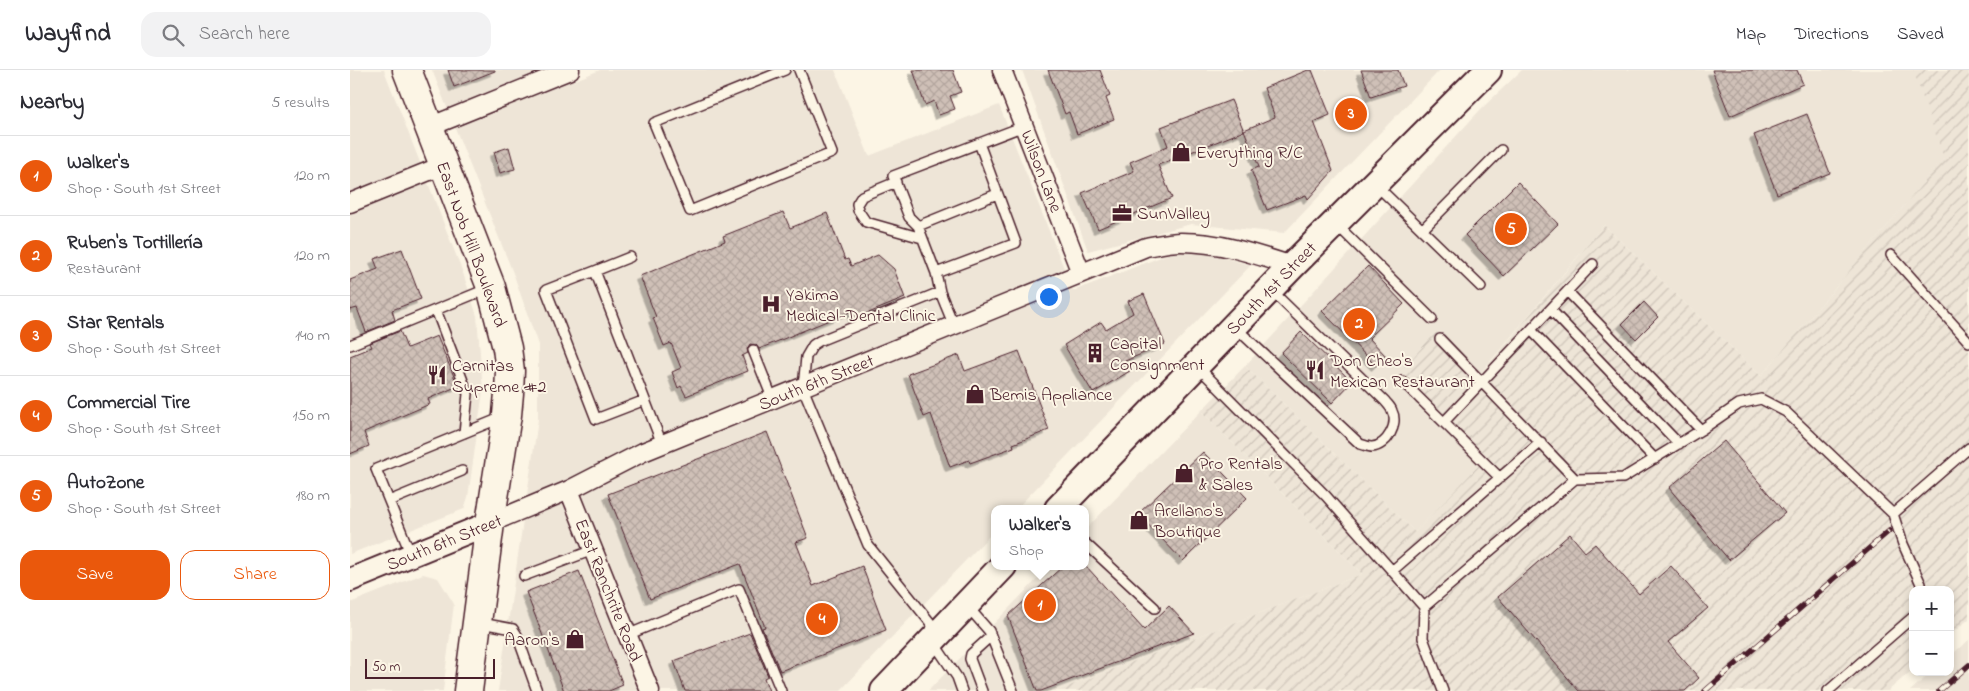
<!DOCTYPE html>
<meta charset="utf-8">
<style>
:root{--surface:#fff;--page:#f2f2f3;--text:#2b2b33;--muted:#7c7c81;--line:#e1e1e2;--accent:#ea580c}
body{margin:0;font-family:"Indie Flower",sans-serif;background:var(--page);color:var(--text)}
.controls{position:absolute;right:15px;bottom:15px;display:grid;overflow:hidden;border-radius:10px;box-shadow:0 2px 8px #0003}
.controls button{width:45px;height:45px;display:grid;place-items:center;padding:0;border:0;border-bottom:1px solid var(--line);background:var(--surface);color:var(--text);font:25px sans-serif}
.scale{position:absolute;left:15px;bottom:12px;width:130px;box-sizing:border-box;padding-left:5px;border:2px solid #4a1f2b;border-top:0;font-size:14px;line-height:18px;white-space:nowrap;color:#4a1f2b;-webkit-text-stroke:4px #fcf5e5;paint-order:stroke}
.you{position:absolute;left:698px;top:226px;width:18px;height:18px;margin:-12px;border:4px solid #fff;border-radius:50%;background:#1a73e8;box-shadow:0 0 0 8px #1a73e833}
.badge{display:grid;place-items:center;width:32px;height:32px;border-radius:50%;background:var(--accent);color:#fff;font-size:16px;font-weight:700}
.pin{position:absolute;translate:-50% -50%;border:2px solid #fff;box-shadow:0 1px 5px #0006}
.popup{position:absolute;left:641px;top:435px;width:98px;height:65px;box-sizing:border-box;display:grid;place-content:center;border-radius:10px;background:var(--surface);filter:drop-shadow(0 1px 4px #0005);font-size:16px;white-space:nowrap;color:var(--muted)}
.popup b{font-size:19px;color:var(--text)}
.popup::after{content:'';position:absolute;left:50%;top:100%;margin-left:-10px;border:10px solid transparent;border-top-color:var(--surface)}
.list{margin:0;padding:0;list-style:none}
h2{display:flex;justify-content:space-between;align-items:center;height:65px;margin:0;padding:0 20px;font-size:21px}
h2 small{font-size:16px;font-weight:400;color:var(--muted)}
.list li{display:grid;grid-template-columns:32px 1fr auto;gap:15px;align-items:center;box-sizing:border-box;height:80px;padding:0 20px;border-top:1px solid var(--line)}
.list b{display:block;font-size:19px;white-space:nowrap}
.list p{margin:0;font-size:16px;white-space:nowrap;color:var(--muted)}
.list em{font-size:16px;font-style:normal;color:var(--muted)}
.actions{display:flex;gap:10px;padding:15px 20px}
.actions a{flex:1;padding:11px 0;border:1px solid var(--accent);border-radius:15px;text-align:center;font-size:18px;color:var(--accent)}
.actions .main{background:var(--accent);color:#fff}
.icon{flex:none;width:28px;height:28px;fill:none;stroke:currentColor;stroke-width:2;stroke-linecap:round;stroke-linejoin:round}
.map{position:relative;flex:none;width:1619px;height:621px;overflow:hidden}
header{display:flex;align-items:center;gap:30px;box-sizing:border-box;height:70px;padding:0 25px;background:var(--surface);border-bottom:1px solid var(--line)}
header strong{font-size:24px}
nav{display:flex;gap:28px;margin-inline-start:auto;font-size:18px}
.search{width:350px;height:45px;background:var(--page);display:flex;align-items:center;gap:12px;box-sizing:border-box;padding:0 18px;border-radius:15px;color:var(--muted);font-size:19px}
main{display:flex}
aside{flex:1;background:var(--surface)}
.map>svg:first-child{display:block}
.built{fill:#eee5d7}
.industrial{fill:url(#industrial-furrows)}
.building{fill:url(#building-cross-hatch);stroke:#4a1f2b;filter:url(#shadow)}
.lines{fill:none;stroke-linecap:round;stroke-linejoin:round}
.service-casing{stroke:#4a1f2b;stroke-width:12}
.minor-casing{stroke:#4a1f2b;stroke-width:21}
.tertiary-casing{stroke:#4a1f2b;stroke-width:26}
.secondary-casing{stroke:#4a1f2b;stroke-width:30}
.primary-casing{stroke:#4a1f2b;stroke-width:31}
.service{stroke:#fcf5e5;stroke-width:9}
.minor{stroke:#fcf5e5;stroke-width:18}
.tertiary{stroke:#fcf5e5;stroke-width:22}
.secondary{stroke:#fcf5e5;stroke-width:26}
.primary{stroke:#fcf5e5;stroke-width:28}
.rail-casing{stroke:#4a1f2b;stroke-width:5.5}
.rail{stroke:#fcf5e5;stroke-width:4;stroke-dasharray:11;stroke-linecap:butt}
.labels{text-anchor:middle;stroke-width:4;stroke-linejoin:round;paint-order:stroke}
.poi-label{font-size:18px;fill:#4a1f2b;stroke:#fcf5e5;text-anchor:start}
.street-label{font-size:18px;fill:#4a1f2b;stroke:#fcf5e5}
</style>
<header>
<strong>Wayfind</strong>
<div class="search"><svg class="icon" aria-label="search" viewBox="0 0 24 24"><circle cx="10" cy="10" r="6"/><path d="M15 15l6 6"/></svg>Search here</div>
<nav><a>Map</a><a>Directions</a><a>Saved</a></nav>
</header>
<main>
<aside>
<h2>Nearby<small>5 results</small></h2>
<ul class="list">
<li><span class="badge">1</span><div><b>Walker's</b><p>Shop · South 1st Street</p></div><em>120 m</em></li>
<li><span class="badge">2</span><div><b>Ruben's Tortillería</b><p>Restaurant</p></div><em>120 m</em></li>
<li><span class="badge">3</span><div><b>Star Rentals</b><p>Shop · South 1st Street</p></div><em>140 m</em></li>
<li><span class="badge">4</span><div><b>Commercial Tire</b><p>Shop · South 1st Street</p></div><em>150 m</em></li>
<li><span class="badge">5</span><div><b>AutoZone</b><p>Shop · South 1st Street</p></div><em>180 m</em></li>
</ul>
<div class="actions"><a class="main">Save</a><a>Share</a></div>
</aside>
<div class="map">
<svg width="1619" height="621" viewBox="0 0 1619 621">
<defs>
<pattern id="industrial-furrows" width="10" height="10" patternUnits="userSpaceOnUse" patternTransform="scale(1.25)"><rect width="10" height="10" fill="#eee5d7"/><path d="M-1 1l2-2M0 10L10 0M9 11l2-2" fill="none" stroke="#cec4b9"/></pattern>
<pattern id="building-cross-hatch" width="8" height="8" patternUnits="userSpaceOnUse" patternTransform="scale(1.25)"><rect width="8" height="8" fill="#cfc0b7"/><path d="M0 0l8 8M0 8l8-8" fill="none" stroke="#b3a59e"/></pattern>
<filter id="shadow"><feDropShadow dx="-4.5" dy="4.5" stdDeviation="0" flood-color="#0004"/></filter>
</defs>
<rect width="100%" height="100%" fill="#fcf5e5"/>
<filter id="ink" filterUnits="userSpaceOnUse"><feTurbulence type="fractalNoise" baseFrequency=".02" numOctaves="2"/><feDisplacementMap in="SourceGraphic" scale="10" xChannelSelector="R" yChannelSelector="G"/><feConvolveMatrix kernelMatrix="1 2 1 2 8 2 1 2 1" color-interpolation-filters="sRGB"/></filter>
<g filter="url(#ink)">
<!-- built -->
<path class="built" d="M0 0H34L113 203 127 246 133 321 118 427 114 439 0 484Z
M82 0H218L223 11 250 0H485L519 86 649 35 723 221 821 183 844 180 901 195 666 439H645V460L490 621H148L188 350V275L165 208Z
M672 0H1090L934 163 841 154 738 181Z
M1172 0H1566L1596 86 1411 306 1254 155 1129 305 1086 262 1041 311 1129 395 1065 462 895 296 1131 39Z
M851 341 1012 504 706 621H578L700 496H735V460Z
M73 504 88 508 104 534 93 621H0V533Z
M1619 570V621H1560L1582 602H1600V586Z"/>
<!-- industrial -->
<path class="industrial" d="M1563 0H1619V549L1600 565V520H1563V599L1538 621H706L1012 504 851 341 895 296 1065 462 1129 395 1041 311 1086 262 1130 305 1254 155 1411 306 1594 88Z"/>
<!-- building -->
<path class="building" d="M98 0H145V1L104 17Z
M563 0H603L611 22 600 26 605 39 589 45 584 31 575 35Z
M698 0H750L760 26 756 28 764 49 727 64 719 42 715 44Z
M958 0H962L980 45 964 52 983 101 958 129 956 125 917 140 901 100 909 97 894 60 925 47 914 18Z
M1011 0H1048L1054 16 1021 27Z
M1362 0H1447L1453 14 1380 46Z
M881 30 894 61 808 95 822 128 748 159 732 123 784 101 780 92 818 76 811 57Z
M1457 44 1480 103 1427 124 1404 65Z
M159 77 165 99 150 103 144 82Z
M1168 112 1208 154 1154 206 1115 165Z
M433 142 440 158 477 143 495 190 498 189 501 196 528 185 544 199 555 228 504 249 501 241 409 279 406 275 400 274 397 279 398 283 392 286 398 301 336 326 331 316 328 318 322 302 331 298 321 273 314 276 303 248 306 247 290 206 375 171 373 166Z
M52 179 71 229 42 240 45 250 16 262 7 238 0 240V210L28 199 24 189Z
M1018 196 1054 234 1019 268 1036 286 1026 296 972 241Z
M794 224 815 274 775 291 780 301 743 323 714 275 751 252 756 259 783 243 778 231Z
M1294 232 1308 247 1286 269 1272 254Z
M50 261 57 278 87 266 108 316 78 329 80 334 14 362 19 376 0 384V286L22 277 20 273Z
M951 262 1002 312 982 333 931 283Z
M669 281 699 360 663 374 664 377 620 393 619 390 600 397 581 344 574 347 558 304 609 285 615 301Z
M417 362 458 468 446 472 463 516 512 496 536 560 430 601 412 558 415 557 390 494 300 529 258 424Z
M1374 371 1435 443 1379 490 1319 418Z
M853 382 897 428 833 491 788 444Z
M1220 464 1235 482 1245 474 1289 524 1321 496 1358 538 1318 572 1349 608 1335 621H1229L1148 527Z
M713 496H736L794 560 819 536 844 563 691 621H687L658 546Z
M229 501 273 615 259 621H214L176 522Z
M400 563 418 606 414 608 419 621H335L324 591Z"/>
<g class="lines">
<defs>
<path id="service" d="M435 0 304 53 340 141 482 83 449 0
M546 112 512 126 507 134 508 140 516 152 572 168
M1025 114 1131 217
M986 154 1082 249
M568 156 647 124
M1072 160 1151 80
M1541 185 1619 272
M245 201 280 187
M586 203 666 173 629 73
M1218 222 1351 360
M86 240 118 324 114 363
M1201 240 1329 374
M604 256 590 222 586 203 568 156 559 147 543 106 674 56
M886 258 1010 374C1014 375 1019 377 1022 377 1037 376 1049 354 1042 341 1041 337 1037 334 1035 331L922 221
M1181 260 1305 389
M1090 269 1225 409
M0 275 139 218
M403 280 423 330
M848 297 976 426 1074 537 1073 568 1093 621
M1052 311 1150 408
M295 330 246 349 196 220 245 201 312 374
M1094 352 1243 194
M39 431 112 401
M735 473 805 538
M61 485 26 399 153 347
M1042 501 1191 372
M174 506 243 480
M1571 520V514L1553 474 1543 444 1619 378
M618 537 639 561 663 621
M1074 537 1225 409 1273 408 1351 360 1389 334 1411 329 1436 342 1543 444
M131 553 163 559 167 565 187 621
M587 561 518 475 453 318 456 287 463 275 469 271 590 222
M277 565 389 519 431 621
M584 573 607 607 612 621
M632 621 620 589 621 584 641 566
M1478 621 1563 547"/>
<path id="minor" d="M652 0 731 203
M79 57 220 0
M0 133 94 95
M219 420 300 621
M140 453 219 420 293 382 796 177C807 175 819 172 831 172 870 172 905 184 942 196"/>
<path id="tertiary" d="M0 510 140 453"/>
<path id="secondary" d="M708 439 942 196 1138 0
M534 621 653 496"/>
<path id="primary" d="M57 0 141 217 157 278 160 301 159 323 157 345 140 453 118 621"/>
</defs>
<!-- service casing -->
<use href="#service" class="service-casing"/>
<!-- minor casing -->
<use href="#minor" class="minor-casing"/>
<!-- tertiary casing -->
<use href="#tertiary" class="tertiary-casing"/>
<!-- secondary casing -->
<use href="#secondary" class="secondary-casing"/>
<!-- primary casing -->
<use href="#primary" class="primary-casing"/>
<!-- service -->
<use href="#service" class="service"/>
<!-- minor -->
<use href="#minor" class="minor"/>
<!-- tertiary -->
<use href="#tertiary" class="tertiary"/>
<!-- secondary -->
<use href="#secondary" class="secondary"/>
<!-- primary -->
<use href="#primary" class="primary"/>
<defs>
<path id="rail" d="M1355 621 1539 461
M1589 621 1619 595"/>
</defs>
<!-- rail casing -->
<use href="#rail" class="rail-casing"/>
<!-- rail -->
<use href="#rail" class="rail"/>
</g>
</g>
<!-- icons -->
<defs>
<symbol id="shop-bare" viewBox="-9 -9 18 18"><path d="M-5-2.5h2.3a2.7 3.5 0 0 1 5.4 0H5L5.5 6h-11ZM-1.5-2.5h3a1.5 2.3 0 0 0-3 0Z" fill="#4a1f2b" stroke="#fcf5e5" stroke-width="2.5" paint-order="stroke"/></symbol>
<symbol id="office-bare" viewBox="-9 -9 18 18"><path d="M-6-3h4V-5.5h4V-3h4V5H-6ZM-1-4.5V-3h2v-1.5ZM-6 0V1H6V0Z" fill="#4a1f2b" stroke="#fcf5e5" stroke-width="2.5" paint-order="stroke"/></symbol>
<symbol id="hospital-bare" viewBox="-9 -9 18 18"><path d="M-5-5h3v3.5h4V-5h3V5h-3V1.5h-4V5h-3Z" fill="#4a1f2b" stroke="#fcf5e5" stroke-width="2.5" paint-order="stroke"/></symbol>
<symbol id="building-bare" viewBox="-9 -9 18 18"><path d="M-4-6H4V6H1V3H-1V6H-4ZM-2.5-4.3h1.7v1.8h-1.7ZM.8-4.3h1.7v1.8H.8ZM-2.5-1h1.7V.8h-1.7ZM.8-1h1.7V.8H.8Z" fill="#4a1f2b" stroke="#fcf5e5" stroke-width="2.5" paint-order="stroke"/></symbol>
<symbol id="restaurant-bare" viewBox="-9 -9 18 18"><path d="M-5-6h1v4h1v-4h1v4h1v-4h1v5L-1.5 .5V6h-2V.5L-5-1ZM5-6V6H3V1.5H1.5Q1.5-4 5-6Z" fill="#4a1f2b" stroke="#fcf5e5" stroke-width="2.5" paint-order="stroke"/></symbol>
</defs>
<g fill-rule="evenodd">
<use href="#shop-bare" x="817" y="68" width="28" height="28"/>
<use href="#office-bare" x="758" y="129" width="28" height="28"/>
<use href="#hospital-bare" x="407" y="220" width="28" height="28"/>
<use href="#building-bare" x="731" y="269" width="28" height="28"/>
<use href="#restaurant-bare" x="951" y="286" width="28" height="28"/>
<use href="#restaurant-bare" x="73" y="291" width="28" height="28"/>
<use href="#shop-bare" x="611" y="310" width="28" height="28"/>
<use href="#shop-bare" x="820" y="389" width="28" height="28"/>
<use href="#shop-bare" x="775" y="436" width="28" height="28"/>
<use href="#shop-bare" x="211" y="555" width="28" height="28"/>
</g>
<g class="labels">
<!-- poi labels -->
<g class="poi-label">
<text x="846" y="88">Everything R/C</text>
<text x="787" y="149">SunValley</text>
<text x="436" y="230">Yakima<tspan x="436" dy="21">Medical-Dental Clinic</tspan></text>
<text x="760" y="279">Capital<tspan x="760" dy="21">Consignment</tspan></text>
<text x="980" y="296">Don Cheo's<tspan x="980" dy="21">Mexican Restaurant</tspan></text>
<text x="102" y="301">Carnitas<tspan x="102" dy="21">Supreme #2</tspan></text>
<text x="640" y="330">Bemis Appliance</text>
<text x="849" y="399">Pro Rentals<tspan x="849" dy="21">&amp; Sales</tspan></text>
<text x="804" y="446">Arellano's<tspan x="804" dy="21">Boutique</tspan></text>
<text x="210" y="575" text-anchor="end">Aaron's</text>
</g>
<!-- street labels -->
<g class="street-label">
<text transform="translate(692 101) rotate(69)" y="6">Wilson Lane</text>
<text transform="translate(122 174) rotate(70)" y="6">East Nob Hill Boulevard</text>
<text transform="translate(921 218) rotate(-46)" y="6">South 1st Street</text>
<text transform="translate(466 312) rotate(-22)" y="6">South 6th Street</text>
<text transform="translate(94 472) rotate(-22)" y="6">South 6th Street</text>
<text transform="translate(259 520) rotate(68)" y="6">East Ranchrite Road</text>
</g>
</g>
</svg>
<div class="controls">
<button>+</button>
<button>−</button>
</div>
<div class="scale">50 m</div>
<div class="you"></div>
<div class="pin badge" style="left:690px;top:535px">1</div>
<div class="popup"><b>Walker's</b>Shop</div>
<div class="pin badge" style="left:1009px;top:254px">2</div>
<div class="pin badge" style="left:1001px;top:44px">3</div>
<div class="pin badge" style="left:472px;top:549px">4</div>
<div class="pin badge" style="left:1161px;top:159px">5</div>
</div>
</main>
